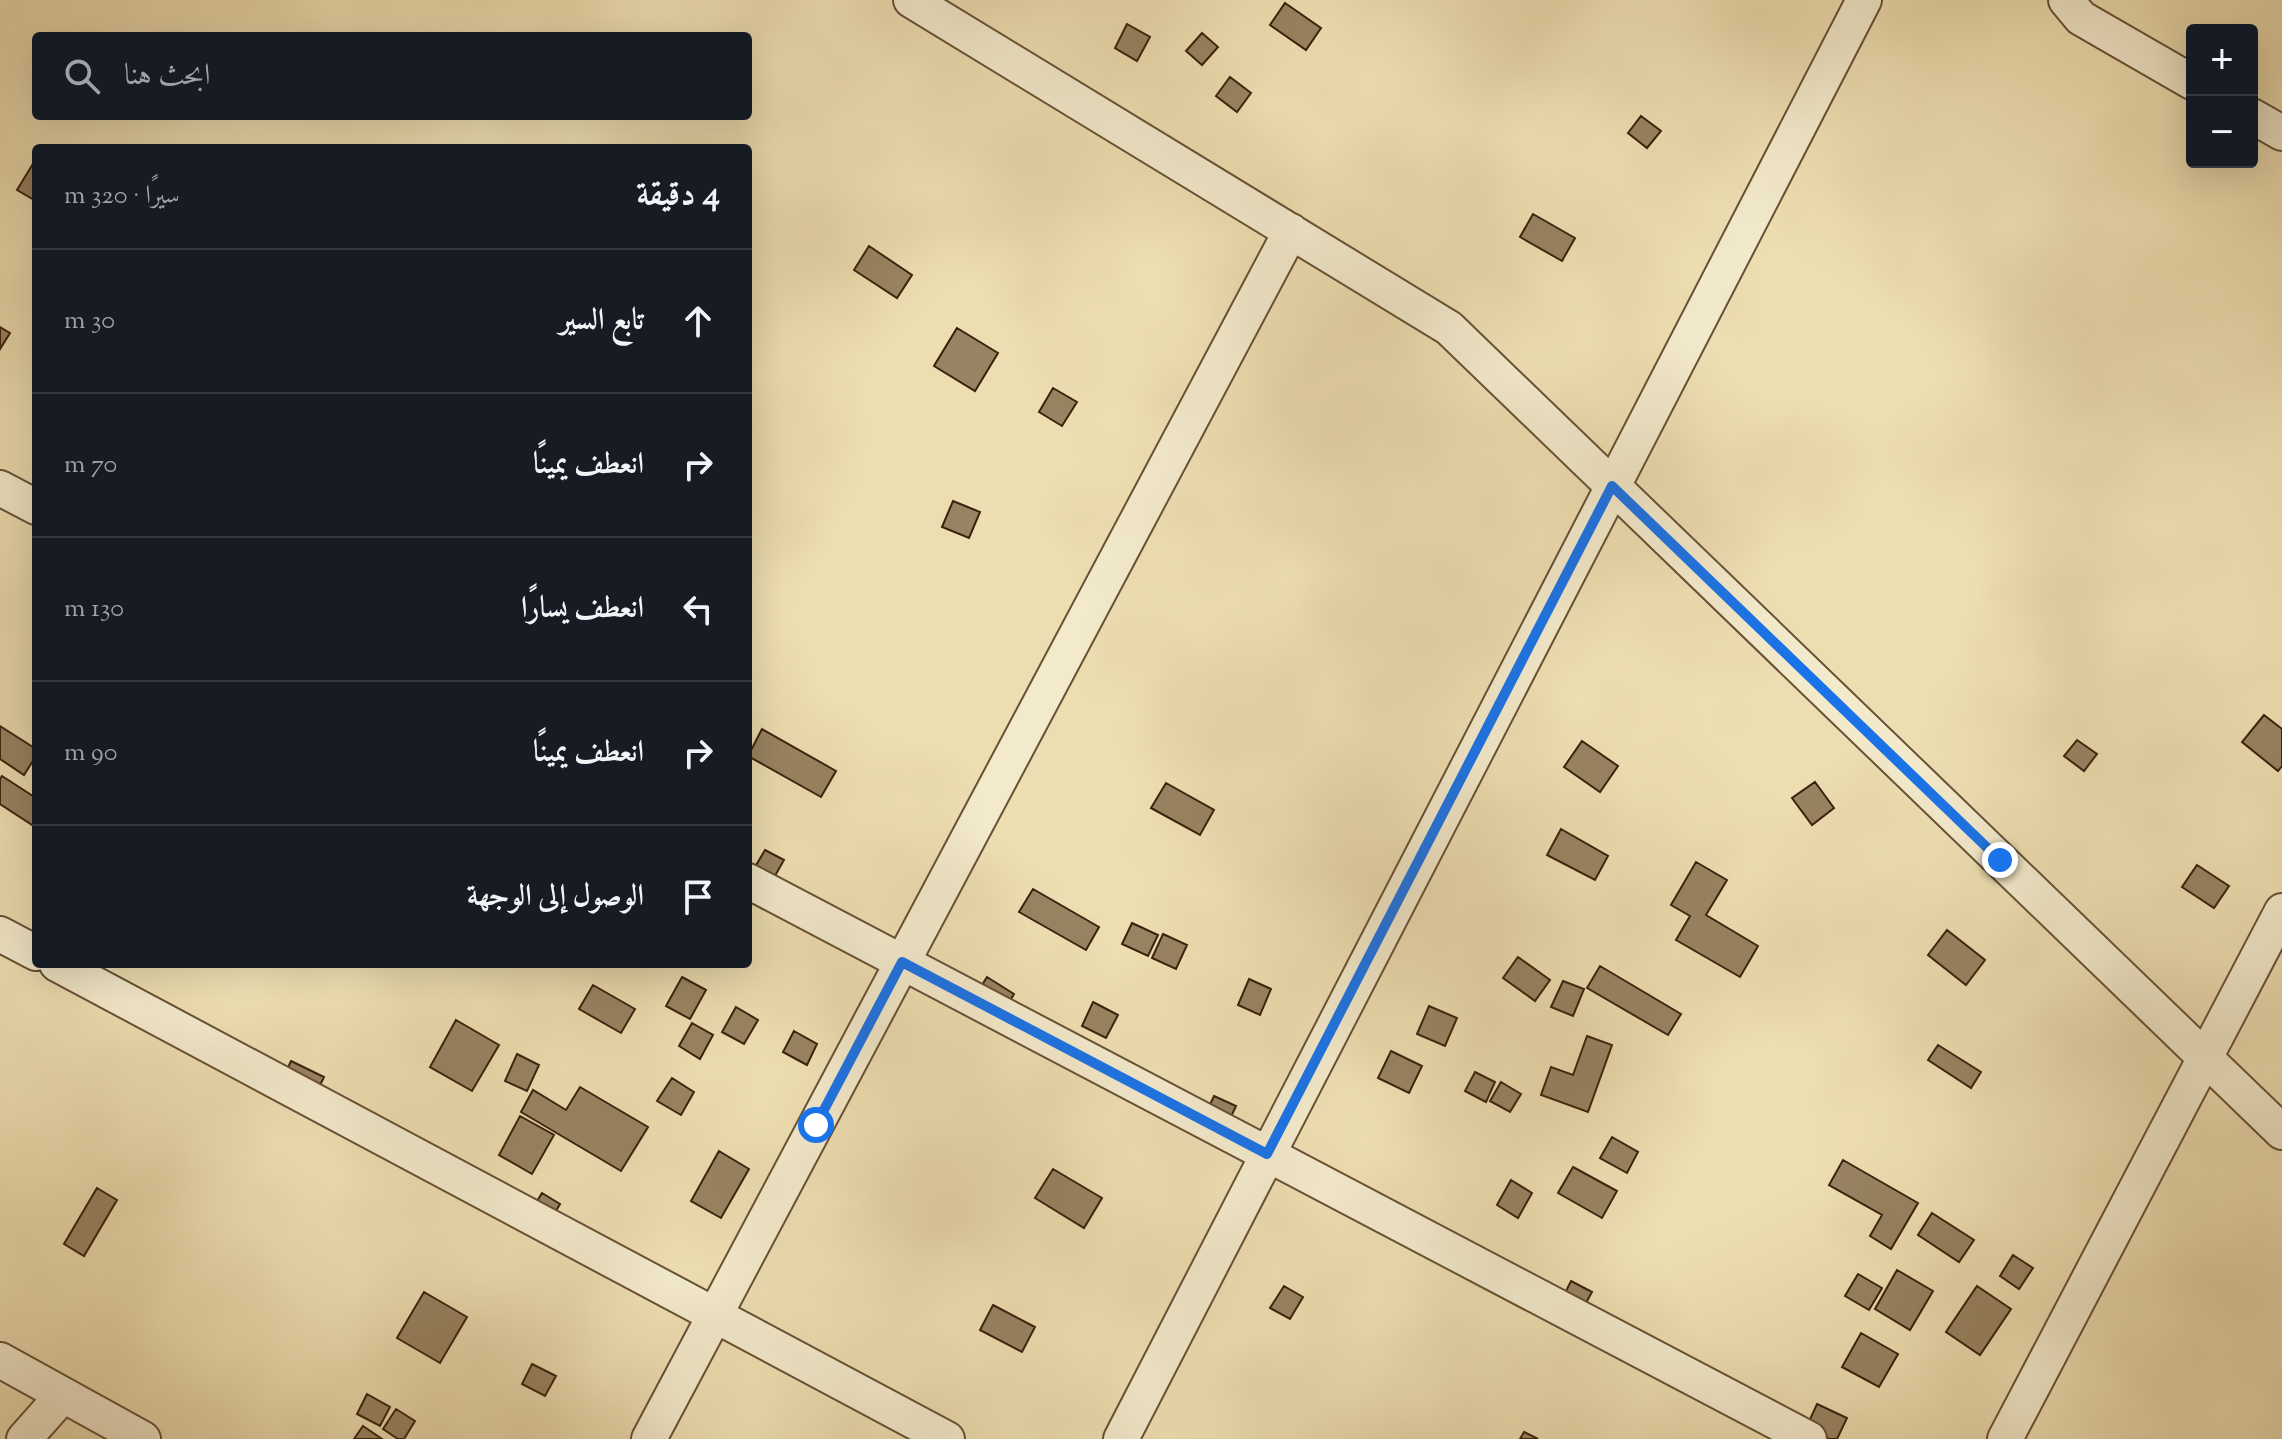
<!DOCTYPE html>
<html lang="ar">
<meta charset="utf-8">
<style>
:root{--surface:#171b24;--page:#20242c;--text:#f1f3f6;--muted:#9ea1a6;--line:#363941}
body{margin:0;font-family:"Sorts Mill Goudy",Amiri,serif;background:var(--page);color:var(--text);direction:rtl}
.controls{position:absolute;right:24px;top:24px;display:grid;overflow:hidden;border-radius:8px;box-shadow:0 8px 32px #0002}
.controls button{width:72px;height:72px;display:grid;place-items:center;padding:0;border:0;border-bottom:2px solid var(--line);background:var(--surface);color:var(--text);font:40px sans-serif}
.stop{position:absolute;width:24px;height:24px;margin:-18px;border:6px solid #1a73e8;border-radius:50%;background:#fff}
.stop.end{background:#1a73e8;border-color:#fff;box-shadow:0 2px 8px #0008}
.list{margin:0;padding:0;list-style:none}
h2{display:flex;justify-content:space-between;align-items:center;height:104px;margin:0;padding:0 32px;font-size:34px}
h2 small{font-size:26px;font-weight:400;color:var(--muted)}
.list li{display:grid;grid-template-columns:52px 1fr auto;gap:24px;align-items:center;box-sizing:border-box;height:144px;padding:0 32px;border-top:2px solid var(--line)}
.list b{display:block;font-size:30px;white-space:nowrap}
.list em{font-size:26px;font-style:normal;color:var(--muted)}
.icon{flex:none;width:44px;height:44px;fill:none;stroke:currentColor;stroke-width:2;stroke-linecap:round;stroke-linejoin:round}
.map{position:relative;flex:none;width:2282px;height:1439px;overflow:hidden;direction:ltr}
.search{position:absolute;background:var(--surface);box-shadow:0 8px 32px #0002;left:32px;top:32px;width:720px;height:88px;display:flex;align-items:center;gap:20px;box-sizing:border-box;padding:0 28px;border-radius:8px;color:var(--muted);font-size:30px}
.panel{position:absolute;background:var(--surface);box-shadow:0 8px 32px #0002;left:32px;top:144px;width:720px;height:824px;border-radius:8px;direction:rtl}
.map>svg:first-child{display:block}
.building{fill:#988362;stroke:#3b210c;stroke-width:2}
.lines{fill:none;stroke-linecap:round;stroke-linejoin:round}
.minor-casing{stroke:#685035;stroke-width:38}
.minor{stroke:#f3eacc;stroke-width:34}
.route{stroke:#1a73e8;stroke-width:10}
</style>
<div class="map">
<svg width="2282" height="1439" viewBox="0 0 2282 1439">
<rect width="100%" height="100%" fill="#eddeb1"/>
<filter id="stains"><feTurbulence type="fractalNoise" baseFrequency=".0025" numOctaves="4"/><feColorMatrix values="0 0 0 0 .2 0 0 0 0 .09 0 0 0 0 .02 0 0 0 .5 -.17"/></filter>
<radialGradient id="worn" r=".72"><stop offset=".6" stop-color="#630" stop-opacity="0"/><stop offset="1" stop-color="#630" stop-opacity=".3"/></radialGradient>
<!-- building -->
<path class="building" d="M1285 3 1321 28 1306 50 1270 25Z
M1127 24 1150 37 1137 61 1115 48Z
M1202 33 1218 47 1202 65 1186 51Z
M1230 77 1251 93 1237 112 1216 96Z
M1641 116 1661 131 1647 148 1628 133Z
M34 162 36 163V201L17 190Z
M1533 214 1575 238 1562 261 1520 237Z
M869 246 912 275 897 298 854 270Z
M0 327 10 333 0 349Z
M957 328 998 353 975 391 934 366Z
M1053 388 1077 402 1062 426 1039 412Z
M953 501 980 512 969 538 942 527Z
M2264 715 2282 729V766L2278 771 2242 742Z
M0 726 36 749V756L24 775 0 759Z
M762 729 836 771 821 797 748 756Z
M2077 740 2097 754 2084 771 2064 756Z
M1582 741 1618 766 1600 792 1564 767Z
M2 776 36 798V820L32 825 0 804V779Z
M1815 782 1834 808 1812 825 1792 798Z
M1166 783 1214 810 1200 835 1151 808Z
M1561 829 1608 856 1595 880 1547 855Z
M765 850 784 860 767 890 748 879Z
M1696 862 1727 880 1706 915 1758 946 1740 977 1676 940 1690 916 1671 905Z
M2197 865 2229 886 2214 908 2182 887Z
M1033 889 1099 927 1086 950 1019 912Z
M1132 923 1158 935 1148 956 1122 944Z
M1947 930 1985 960 1966 985 1928 955Z
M1163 934 1187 945 1176 969 1152 958Z
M1518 957 1550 980 1535 1001 1503 978Z
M1600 966 1681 1014 1668 1035 1587 988Z
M682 977 706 990 690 1019 666 1006Z
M987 977 1014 994 1001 1016 974 998Z
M1249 979 1271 989 1260 1015 1238 1005Z
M1563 981 1584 989 1573 1016 1551 1007Z
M593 985 635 1009 621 1033 579 1009Z
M1093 1002 1118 1015 1106 1038 1082 1026Z
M1429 1006 1457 1018 1445 1046 1417 1034Z
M736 1007 758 1020 744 1044 722 1032Z
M456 1020 499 1045 472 1091 430 1067Z
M692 1023 713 1035 700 1059 679 1046Z
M794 1031 817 1044 807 1065 783 1052Z
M1587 1036 1612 1045 1588 1112 1541 1095 1551 1067 1573 1075Z
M1938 1045 1981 1072 1971 1088 1928 1060Z
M1391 1051 1422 1066 1409 1093 1378 1078Z
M517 1054 539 1065 527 1091 505 1081Z
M291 1061 324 1077 314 1098 281 1082Z
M1475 1072 1495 1082 1486 1102 1465 1091Z
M672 1078 694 1092 681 1115 657 1101Z
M1501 1082 1521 1094 1510 1112 1490 1101Z
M580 1087 648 1127 621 1171 521 1112 533 1090 566 1110Z
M1214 1096 1236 1106 1225 1130 1203 1119Z
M520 1116 554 1135 532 1174 499 1155Z
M1612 1137 1638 1152 1627 1173 1600 1158Z
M719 1151 749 1169 721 1218 691 1201Z
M1843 1160 1918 1203 1891 1249 1870 1236 1882 1215 1829 1185Z
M1573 1167 1617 1191 1602 1218 1558 1193Z
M1053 1169 1102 1198 1084 1228 1035 1198Z
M1511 1180 1532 1193 1518 1218 1497 1205Z
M97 1188 117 1200 84 1256 64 1244Z
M542 1193 560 1204 548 1224 530 1213Z
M1932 1213 1974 1240 1959 1262 1918 1235Z
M2013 1255 2033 1268 2019 1289 2000 1276Z
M1897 1270 1933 1291 1910 1330 1875 1309Z
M1858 1274 1882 1288 1869 1310 1845 1296Z
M1571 1281 1592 1292 1580 1314 1560 1303Z
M1284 1286 1303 1297 1290 1319 1270 1308Z
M1977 1286 2011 1309 1980 1355 1946 1332Z
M424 1292 467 1317 440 1363 397 1338Z
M993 1305 1035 1327 1022 1352 980 1330Z
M1861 1333 1898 1354 1879 1387 1842 1367Z
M532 1364 556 1376 545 1396 522 1384Z
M367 1394 390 1407 380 1426 357 1414Z
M1817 1404 1847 1418 1837 1439H1829L1806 1428Z
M396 1409 415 1421 404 1439H398L383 1429Z
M363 1426 382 1439H354Z
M1524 1432 1538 1439H1520Z"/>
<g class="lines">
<defs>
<path id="minor" d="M911 0 1449 328 2282 1132
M2066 0 2081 18 2192 82
M2252 116 2282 133
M0 488 36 507
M748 881 1809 1439
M0 934 36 953
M57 964 947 1439
M0 1360 143 1439
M24 1439 63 1395
M649 1439 1291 231
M1121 1439 1864 0
M2005 1439 2282 911"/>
</defs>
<!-- minor casing -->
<use href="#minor" class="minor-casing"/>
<!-- minor -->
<use href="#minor" class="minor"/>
</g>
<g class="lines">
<!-- route -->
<path class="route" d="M816 1125 902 962 1267 1154 1612 486 2000 860"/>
</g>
<rect width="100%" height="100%" filter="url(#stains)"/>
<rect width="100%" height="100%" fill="url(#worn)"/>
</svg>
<div class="controls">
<button>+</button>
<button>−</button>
</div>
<div class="stop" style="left:816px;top:1125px"></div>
<div class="stop end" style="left:2000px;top:860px"></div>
<div class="search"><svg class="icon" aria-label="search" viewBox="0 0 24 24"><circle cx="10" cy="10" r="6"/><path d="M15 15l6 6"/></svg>ابحث هنا</div>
<section class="panel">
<h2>4 دقيقة<small>سيرًا · 320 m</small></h2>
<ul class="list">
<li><svg class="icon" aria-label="ahead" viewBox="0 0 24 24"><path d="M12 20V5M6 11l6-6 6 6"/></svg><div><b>تابع السير</b></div><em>30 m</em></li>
<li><svg class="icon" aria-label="right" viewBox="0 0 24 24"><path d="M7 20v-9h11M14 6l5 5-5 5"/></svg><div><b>انعطف يمينًا</b></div><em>70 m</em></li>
<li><svg class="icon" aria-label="left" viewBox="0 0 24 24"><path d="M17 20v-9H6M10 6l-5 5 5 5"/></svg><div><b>انعطف يسارًا</b></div><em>130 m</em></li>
<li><svg class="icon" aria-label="right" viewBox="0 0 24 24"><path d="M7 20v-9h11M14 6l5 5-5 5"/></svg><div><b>انعطف يمينًا</b></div><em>90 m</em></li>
<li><svg class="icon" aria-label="arrive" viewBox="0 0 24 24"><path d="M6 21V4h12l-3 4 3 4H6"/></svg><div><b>الوصول إلى الوجهة</b></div></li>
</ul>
</section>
</div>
